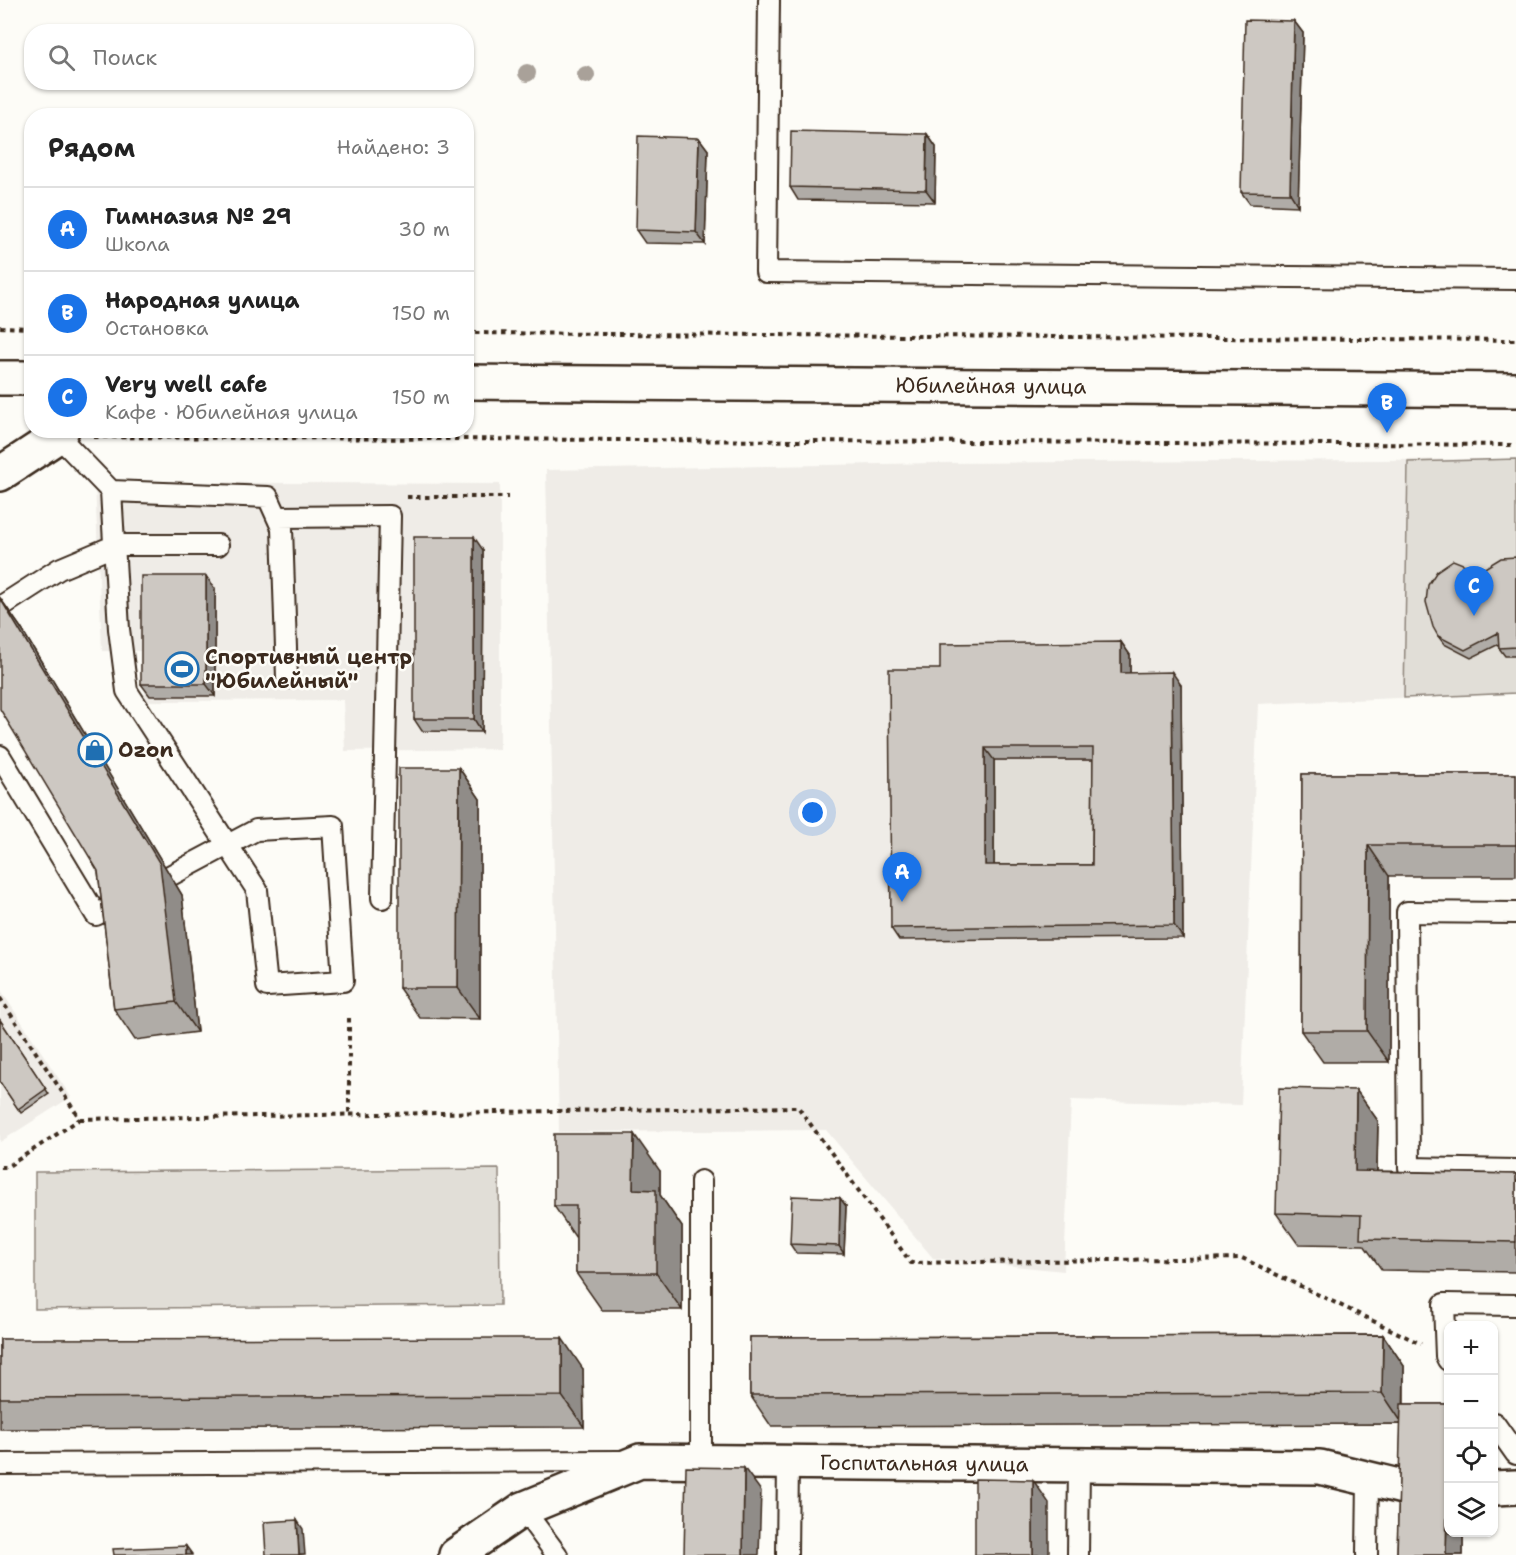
<!DOCTYPE html>
<html lang="ru">
<meta charset="utf-8">
<style>
:root{--surface:#fff;--page:#f6f6f6;--text:#222;--muted:#767676;--line:#e0e0e0;--accent:#1a73e8}
body{margin:0;font-family:"Shantell Sans",sans-serif;background:var(--page);color:var(--text)}
.controls{position:absolute;right:18px;bottom:18px;display:grid;overflow:hidden;border-radius:12px;box-shadow:0 2px 4px #0004}
.controls button{width:54px;height:54px;display:grid;place-items:center;padding:0;border:0;border-bottom:2px solid var(--line);background:var(--surface);color:var(--text);font:30px sans-serif}
.you{position:absolute;left:813px;top:813px;width:21px;height:21px;margin:-15px;border:4px solid #fff;border-radius:50%;background:#1a73e8;box-shadow:0 0 0 9px #1a73e833}
.badge{display:grid;place-items:center;width:39px;height:39px;border-radius:50%;background:var(--accent);color:#fff;font-size:20px;font-weight:700}
.pin{position:absolute;translate:-50% -50px;filter:drop-shadow(0 2px 3px #0008)}
.pin::after{content:'';position:absolute;top:32px;width:21px;height:18px;background:inherit;clip-path:polygon(0 0,100% 0,50% 100%)}
.list{margin:0;padding:0;list-style:none}
h2{display:flex;justify-content:space-between;align-items:center;height:78px;margin:0;padding:0 24px;font-size:26px}
h2 small{font-size:20px;font-weight:400;color:var(--muted)}
.list li{display:grid;grid-template-columns:39px 1fr auto;gap:18px;align-items:center;box-sizing:border-box;height:84px;padding:0 24px;border-top:2px solid var(--line)}
.list b{display:block;font-size:22px;white-space:nowrap}
.list p{margin:0;font-size:20px;white-space:nowrap;color:var(--muted)}
.list em{font-size:20px;font-style:normal;color:var(--muted)}
.icon{flex:none;width:33px;height:33px;fill:none;stroke:currentColor;stroke-width:2;stroke-linecap:round;stroke-linejoin:round}
.map{position:relative;flex:none;width:1516px;height:1555px;overflow:hidden}
.search{position:absolute;background:var(--surface);box-shadow:0 2px 4px #0004;left:24px;top:24px;width:450px;height:66px;display:flex;align-items:center;gap:15px;box-sizing:border-box;padding:0 21px;border-radius:24px;color:var(--muted);font-size:22px}
.panel{position:absolute;background:var(--surface);box-shadow:0 2px 4px #0004;left:24px;top:108px;width:450px;height:330px;border-radius:24px}
.map>svg:first-child{display:block}
.built{fill:#efece7}
.green{fill:#e1ded7;stroke:#8e847a;stroke-width:1.5}
.lines{fill:none;stroke-linecap:round;stroke-linejoin:round}
.lane-casing{stroke:#3b2a1e;stroke-width:24}
.street-casing{stroke:#3b2a1e;stroke-width:38}
.primary-casing{stroke:#3b2a1e;stroke-width:38}
.path{stroke:#3b2a1e;stroke-width:4;stroke-dasharray:4.5 4.5;stroke-linecap:butt}
.lane{stroke:#fdfcf7;stroke-width:20}
.street{stroke:#fdfcf7;stroke-width:33}
.primary{stroke:#fdfcf7;stroke-width:33}
.tree{fill:#a9a199}
.wall{fill:#b0aca7;stroke:#3b2a1e;stroke-width:1.5;fill-rule:evenodd}
.shaded-wall{fill:#908c88;stroke:#3b2a1e;stroke-width:1.5}
.building{fill:#cdc8c2;stroke:#3b2a1e;stroke-width:1.5;fill-rule:evenodd}
.labels{text-anchor:middle;stroke-width:5;stroke-linejoin:round;paint-order:stroke}
.street-label{font-size:21px;fill:#3b2a1e;stroke:#fdfcf7}
.poi-label{font-size:21px;font-weight:bold;fill:#3b2a1e;stroke:#fdfcf7;text-anchor:start}
</style>
<div class="map">
<svg width="1516" height="1555" viewBox="0 0 1516 1555">
<rect width="100%" height="100%" fill="#fdfcf7"/>
<filter id="ink" filterUnits="userSpaceOnUse"><feTurbulence type="fractalNoise" baseFrequency=".0167" numOctaves="2"/><feDisplacementMap in="SourceGraphic" scale="12" xChannelSelector="R" yChannelSelector="G"/><feConvolveMatrix kernelMatrix="1 2 1 2 8 2 1 2 1" color-interpolation-filters="sRGB"/></filter>
<g filter="url(#ink)">
<!-- built -->
<path class="built" d="M1516 459V693L1258 704 1241 1105 1071 1100 1064 1271 933 1258 826 1130 559 1132 546 470 938 463Z
M95 482 500 484V749L345 751 343 700 145 701 144 651H102Z
M0 989 71 1097 0 1142Z"/>
<!-- green -->
<path class="green" d="M1516 459V693L1404 698 1408 462Z
M994 760H1101V878H994Z
M499 1169 500 1305 35 1309V1172Z"/>
<g class="lines">
<defs>
<path id="lane" d="M769 0 766 272 1516 279
M58 436 111 491 268 497 282 528 287 678
M277 517 390 516 382 898
M0 607 59 569 116 545H218
M0 756 96 915 256 830 333 826 343 981 267 986 257 890 127 691 119 629 111 491
M1516 913 1407 912 1409 1168 1516 1170
M1448 1360 1446 1356 1444 1304 1516 1305
M1494 1423 1516 1454
M701 1462V1181
M0 1464 622 1461
M523 1509 557 1555
M787 1555 788 1463
M1078 1555 1079 1465
M1367 1555 1368 1478"/>
<g id="street">
<path d="M0 474 58 436 62 430"/>
<path d="M1494 1488 1516 1487"/>
<path id="s1" d="M456 1555 523 1509 640 1461 1320 1467 1415 1490"/>
</g>
<g id="primary">
<path d="M0 378H32"/>
<path id="s2" d="M466 382 1516 390"/>
</g>
</defs>
<!-- lane casing -->
<use href="#lane" class="lane-casing"/>
<!-- street casing -->
<use href="#street" class="street-casing"/>
<!-- primary casing -->
<use href="#primary" class="primary-casing"/>
<!-- path -->
<path class="path" d="M0 327 32 328
M466 333 1516 340
M94 437 1516 445
M407 497H508
M0 998 80 1119 7 1167H0
M349 1018V1115
M80 1119 798 1107 911 1263 1242 1258 1421 1344"/>
<!-- lane -->
<use href="#lane" class="lane"/>
<!-- street -->
<use href="#street" class="street"/>
<!-- primary -->
<use href="#primary" class="primary"/>
</g>
<!-- trees -->
<g class="tree">
<circle cx="527" cy="73" r="9"/>
<circle cx="586" cy="75" r="9"/>
</g>
<!-- wall -->
<path class="wall" d="M1294 21 1303 33 1298 206 1250 204 1241 192Z
M927 134 936 147 935 202 798 200 790 187Z
M699 138 708 150 705 244 645 243 636 230Z
M483 550 482 732 422 731 414 719Z
M1516 557V656H1505L1499 648V644L1471 658 1444 644 1438 636Z
M215 589V696H150L141 684Z
M0 598 21 628 182 895 197 1032 135 1040 114 1009 98 871Z
M1121 642 1130 655V673L1181 685 1183 938 899 940 891 928 940 669ZM994 760H1093L1092 865H994Z
M459 768 480 799V1019L420 1018 399 988Z
M1302 774H1516V876H1389V1062H1323L1301 1031Z
M0 1020 49 1094 21 1113 0 1082Z
M1356 1090 1378 1121 1377 1171 1516 1174V1272L1382 1270 1364 1245 1298 1244 1276 1213Z
M660 1171V1195L682 1227V1310H602L576 1273V1238L554 1206Z
M840 1198 846 1206 844 1254 796 1253 790 1244Z
M1383 1335 1404 1366V1404H1449V1533H1463V1555H1397L1401 1424 771 1426 750 1395V1337Z
M0 1339 583 1369 584 1427 0 1429Z"/>
<!-- shaded-wall -->
<path class="shaded-wall" d="M1294 21 1303 33 1298 206 1290 193Z
M927 134 936 147 935 202 926 190Z
M699 138 708 150 705 244 696 232Z
M474 537 483 550 482 732 474 719Z
M206 576 215 589V696L206 684Z
M0 598 21 628 182 895 197 1032 176 1002Z
M1121 642 1130 655V686L1121 673Z
M1172 672 1181 685 1183 938 1174 925Z
M985 748 994 760V878L985 865Z
M459 768 480 799V1019L458 988Z
M1368 845 1389 876V1062L1367 1031Z
M1356 1090 1378 1121 1376 1202 1355 1171Z
M634 1134 660 1171V1195L682 1227V1310L656 1273 633 1189Z
M840 1198 846 1206 844 1254 839 1246Z
M1383 1335 1404 1366 1403 1424 1382 1393Z
M562 1338 583 1369 584 1427 562 1396Z
M1449 1450V1533H1463V1555H1446Z
M744 1468 761 1491 759 1555H743Z
M1033 1480 1049 1503V1555H1033Z
M297 1520 303 1529 305 1555H299Z
M186 1546 192 1554V1555H186Z"/>
<!-- building -->
<path class="building" d="M1245 20 1294 21 1290 193 1241 192Z
M791 131 927 134 926 190 790 187Z
M638 136 699 138 696 232 636 230Z
M414 537H474V719H414Z
M1516 557V647L1499 648 1498 633 1465 650 1438 636 1433 627 1426 602 1428 585 1437 571 1453 560 1480 571 1501 558Z
M141 576H206V684H141Z
M0 598 160 864 176 1002 114 1009 98 871 0 709Z
M1121 642V673L1172 672 1174 925 891 928 889 669H940V644ZM985 748H1093L1092 865H985Z
M399 768H459L458 988H399Z
M1302 774H1516V845H1368L1367 1031H1301Z
M0 1020 46 1089 18 1109 0 1082Z
M1279 1088 1356 1090 1355 1171 1516 1174V1242L1360 1239 1361 1215 1276 1213Z
M554 1134H634L633 1189 656 1190V1273H576V1206H554Z
M792 1196 840 1198 839 1246 790 1244Z
M1383 1335 1382 1393 750 1395V1337Z
M562 1338V1396L0 1398V1339Z
M1401 1404H1449L1446 1555H1397Z
M686 1467 744 1468 743 1555H684Z
M975 1479 1033 1480V1555H975Z
M297 1520 299 1555H266L264 1522Z
M186 1546V1555H114L113 1549Z"/>
</g>
<!-- icons -->
<defs>
<symbol id="stadium-ring" viewBox="-11 -11 22 22"><circle r="9.5" fill="#fdfcf7" stroke="#1f6fb2" stroke-width="1.5"/><path d="M0-5a6.5 5 0 1 0 0 10a6.5 5 0 1 0 0-10ZM-3.5-1.8h7v3.6h-7Z" fill="#1f6fb2"/></symbol>
<symbol id="shop-ring" viewBox="-11 -11 22 22"><circle r="9.5" fill="#fdfcf7" stroke="#1f6fb2" stroke-width="1.5"/><path d="M-5-2.5h2.3a2.7 3.5 0 0 1 5.4 0H5L5.5 6h-11ZM-1.5-2.5h3a1.5 2.3 0 0 0-3 0Z" fill="#1f6fb2"/></symbol>
</defs>
<g fill-rule="evenodd">
<use href="#stadium-ring" x="163" y="650" width="38" height="38"/>
<use href="#shop-ring" x="76" y="731" width="38" height="38"/>
</g>
<g class="labels">
<!-- street labels -->
<g class="street-label">
<text dy="7" stroke="none"><textPath href="#s2" startOffset="525">Юбилейная улица</textPath></text>
<text dy="7" stroke="none"><textPath href="#s1" startOffset="492">Госпитальная улица</textPath></text>
</g>
<!-- poi labels -->
<g class="poi-label">
<text x="205" y="664">Спортивный центр<tspan x="205" dy="24">"Юбилейный"</tspan></text>
<text x="118" y="757">Ozon</text>
</g>
</g>
</svg>
<div class="controls">
<button>+</button>
<button>−</button>
<button><svg class="icon" aria-label="locate" viewBox="0 0 24 24"><circle cx="12" cy="12" r="6"/><path d="M12 2v4M12 18v4M2 12h4M18 12h4"/></svg></button>
<button><svg class="icon" aria-label="layers" viewBox="0 0 24 24"><path d="M12 4l9 5-9 5-9-5zM3 14l9 5 9-5"/></svg></button>
</div>
<div class="you"></div>
<div class="pin badge" style="left:902px;top:902px">A</div>
<div class="pin badge" style="left:1387px;top:433px">B</div>
<div class="pin badge" style="left:1474px;top:616px">C</div>
<div class="search"><svg class="icon" aria-label="search" viewBox="0 0 24 24"><circle cx="10" cy="10" r="6"/><path d="M15 15l6 6"/></svg>Поиск</div>
<section class="panel">
<h2>Рядом<small>Найдено: 3</small></h2>
<ul class="list">
<li><span class="badge">A</span><div><b>Гимназия № 29</b><p>Школа</p></div><em>30 m</em></li>
<li><span class="badge">B</span><div><b>Народная улица</b><p>Остановка</p></div><em>150 m</em></li>
<li><span class="badge">C</span><div><b>Very well cafe</b><p>Кафе · Юбилейная улица</p></div><em>150 m</em></li>
</ul>
</section>
</div>
